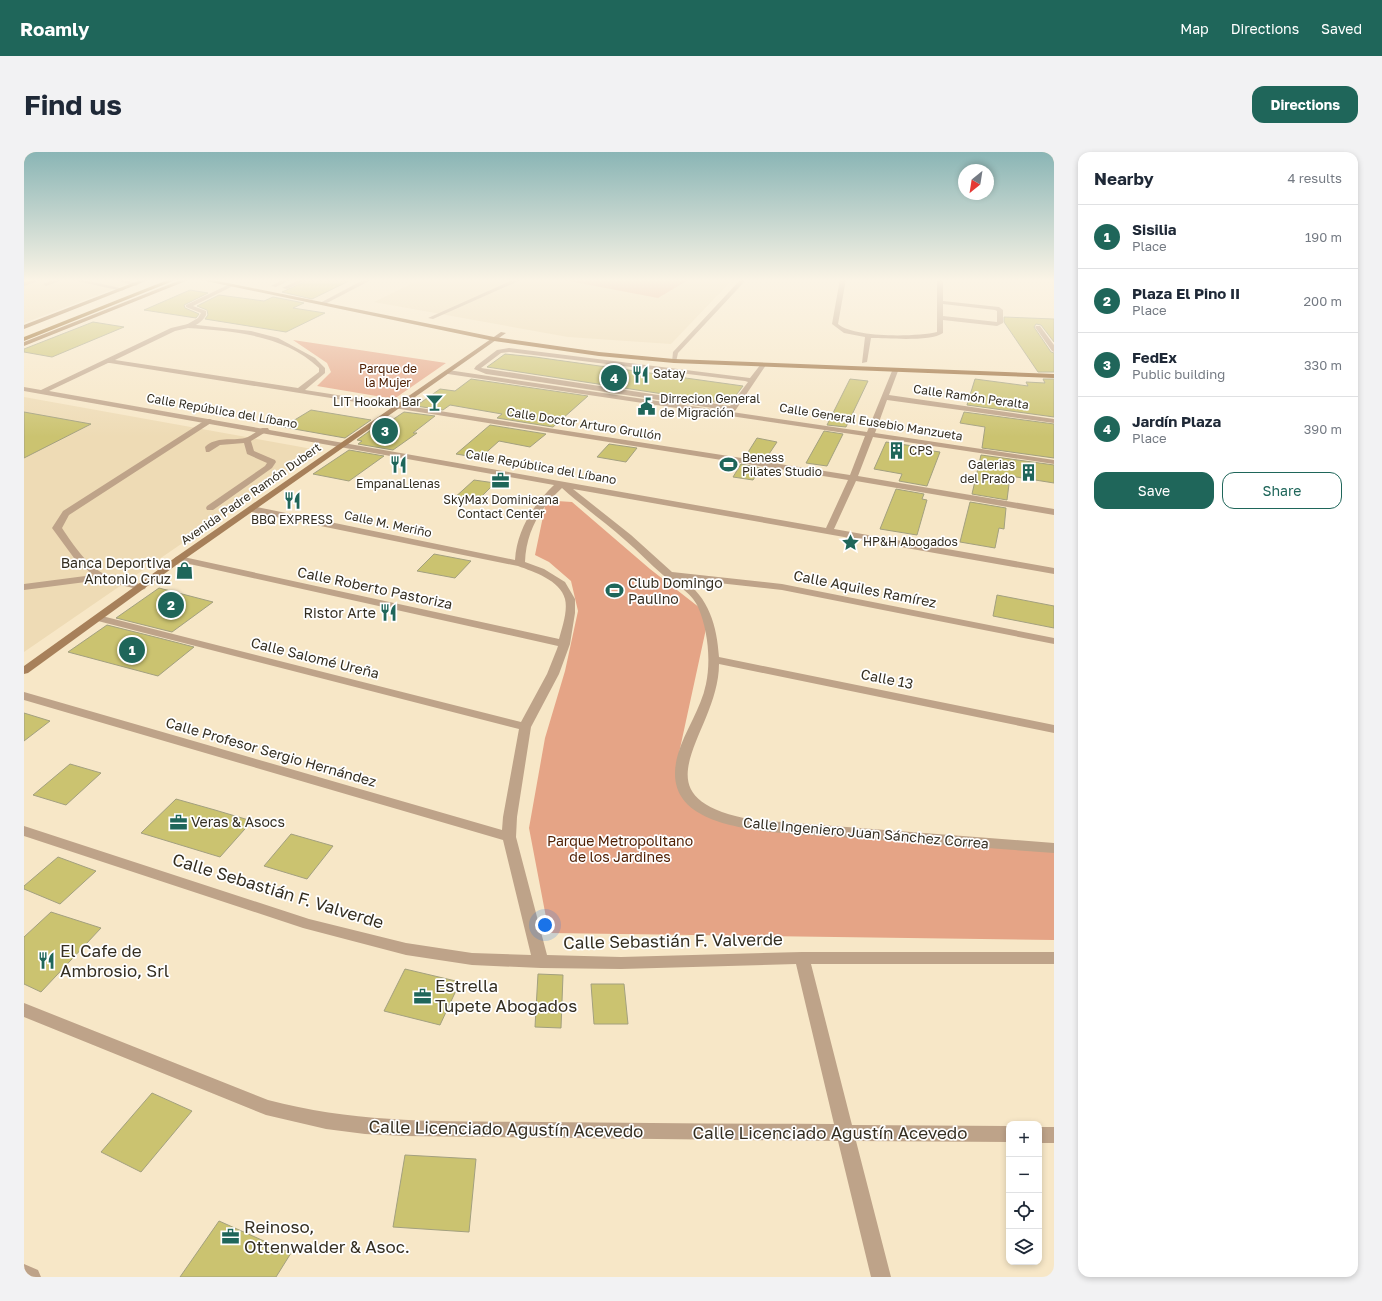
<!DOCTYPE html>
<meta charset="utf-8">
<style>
:root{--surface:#fff;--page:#f2f2f3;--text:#1f2937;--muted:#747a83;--line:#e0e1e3;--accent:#1f665a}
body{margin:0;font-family:"Golos Text",sans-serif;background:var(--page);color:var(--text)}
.controls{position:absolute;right:12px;bottom:12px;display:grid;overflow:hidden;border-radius:8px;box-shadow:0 2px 6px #0003}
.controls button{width:36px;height:36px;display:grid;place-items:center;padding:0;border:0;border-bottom:1px solid var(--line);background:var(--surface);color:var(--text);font:20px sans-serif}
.compass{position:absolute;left:934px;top:12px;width:36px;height:36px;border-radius:50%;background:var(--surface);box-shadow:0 2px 6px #0003;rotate:210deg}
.you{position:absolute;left:521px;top:773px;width:14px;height:14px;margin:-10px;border:3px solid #fff;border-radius:50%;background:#1a73e8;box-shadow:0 0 0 6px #1a73e833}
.badge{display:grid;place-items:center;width:26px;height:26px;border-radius:50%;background:var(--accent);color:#fff;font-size:13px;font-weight:700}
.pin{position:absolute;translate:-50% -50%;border:2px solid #fff;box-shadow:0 1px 4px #0006}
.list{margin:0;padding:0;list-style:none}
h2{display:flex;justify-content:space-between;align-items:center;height:52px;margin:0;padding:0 16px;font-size:17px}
h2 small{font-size:13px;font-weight:400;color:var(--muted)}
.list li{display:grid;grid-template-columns:26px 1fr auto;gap:12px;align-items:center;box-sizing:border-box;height:64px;padding:0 16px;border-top:1px solid var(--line)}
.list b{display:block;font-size:15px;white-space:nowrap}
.list p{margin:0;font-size:13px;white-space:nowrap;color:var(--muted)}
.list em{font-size:13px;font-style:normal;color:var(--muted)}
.actions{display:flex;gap:8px;padding:12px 16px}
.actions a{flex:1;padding:9px 0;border:1px solid var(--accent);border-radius:12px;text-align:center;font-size:14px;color:var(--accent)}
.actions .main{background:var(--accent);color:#fff}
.icon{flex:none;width:22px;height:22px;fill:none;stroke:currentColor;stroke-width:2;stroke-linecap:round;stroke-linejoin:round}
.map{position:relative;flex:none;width:1030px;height:1125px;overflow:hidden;border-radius:12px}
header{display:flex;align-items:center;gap:24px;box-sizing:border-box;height:56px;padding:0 20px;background:var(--accent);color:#fff}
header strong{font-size:19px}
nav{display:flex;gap:22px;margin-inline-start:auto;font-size:14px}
.intro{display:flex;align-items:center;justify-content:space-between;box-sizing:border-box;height:96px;padding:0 24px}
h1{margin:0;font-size:28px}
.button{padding:10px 18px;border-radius:12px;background:var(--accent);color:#fff;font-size:14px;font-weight:700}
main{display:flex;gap:24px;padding:0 24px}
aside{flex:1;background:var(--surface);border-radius:12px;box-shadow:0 2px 6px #0003}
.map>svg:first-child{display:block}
.built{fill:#eedbb5}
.green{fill:#e5a486}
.building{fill:#cbc370;stroke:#a3a07f}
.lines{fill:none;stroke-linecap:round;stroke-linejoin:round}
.lane{fill:#bea389;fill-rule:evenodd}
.street{fill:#bea389;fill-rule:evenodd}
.secondary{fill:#a7805a;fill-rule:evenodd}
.primary{fill:#966735;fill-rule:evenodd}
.highway{fill:#875107;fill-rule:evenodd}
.labels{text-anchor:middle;stroke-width:3.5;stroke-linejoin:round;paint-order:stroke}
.far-park-label{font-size:12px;fill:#502004;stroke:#fff}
.far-poi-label{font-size:12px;fill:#342e21;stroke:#fff;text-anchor:start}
.far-street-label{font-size:12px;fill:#342e21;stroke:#fff}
.poi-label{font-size:14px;fill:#342e21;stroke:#fff;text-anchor:end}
.street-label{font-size:14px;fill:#342e21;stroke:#fff}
.park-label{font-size:14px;fill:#502004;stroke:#fff}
.near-street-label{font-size:17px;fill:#342e21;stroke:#fff}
.near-poi-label{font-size:17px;fill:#342e21;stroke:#fff;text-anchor:start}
</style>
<header>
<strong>Roamly</strong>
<nav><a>Map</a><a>Directions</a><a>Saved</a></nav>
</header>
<div class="intro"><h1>Find us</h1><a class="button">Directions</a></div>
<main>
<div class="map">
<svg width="1030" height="1125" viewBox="0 0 1030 1125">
<rect width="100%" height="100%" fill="#f7e7c7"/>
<!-- built -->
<path class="built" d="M0 127H116L0 171Z
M397 127H709L647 192 544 185 350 150Z
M0 245 294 298 0 500Z"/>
<!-- green -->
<path class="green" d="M534 127H666L634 146Z
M269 188 422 211 370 247 293 234 307 220 303 211Z
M533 349 548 350 626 417 685 463 655 601 660 641 722 677 1030 693V788L525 781 505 676 521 586 541 519 554 459 547 429 525 410 511 403 522 350Z"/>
<!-- building -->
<path class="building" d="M287 127H329L288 147 258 140Z
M166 138 184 141 160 153 161 156 175 162 172 166 120 158Z
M195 143 240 149 249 145 280 151 269 156 301 161 262 180 181 167 184 163 183 158 173 154Z
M980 165 1030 167V190L1017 173 1012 172 1010 175 1027 200 1030 201V220H1014L980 170Z
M69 170 100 175 28 205 0 200V197Z
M481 202 511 205 719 234 706 251H698L463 215Z
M447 227 564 244 529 275 473 266 478 262 426 253 419 258 392 254 416 237 431 239Z
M826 227 844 229 822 275 803 273Z
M951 227 1004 234 1002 230 1021 231 1019 227H1030V265L943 253Z
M287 258 347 268 321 286 259 275Z
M0 260 67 272 0 306Z
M380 260 411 264 389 281H393L369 298 334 292 338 289 333 288 358 270 362 271 366 268H368Z
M940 260 1030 272V306L958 296 961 275 936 271Z
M466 273 522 282 506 295 475 289 456 306 432 302Z
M800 279 819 282 803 314 782 311Z
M733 286 753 290 741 308 721 305Z
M862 290 889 294 888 296 916 300 903 334 875 329 878 322 850 317Z
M585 292 613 296 602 310 573 305Z
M325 298 360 304 325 329 289 322Z
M957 303 1030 313V331L986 324 983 348 948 342Z
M717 312 737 316 729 328 709 325Z
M450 328 471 331 450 352 428 348Z
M872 337 900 342 898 347 903 348 893 383 856 377Z
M946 350 982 356 980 377 975 376 971 396 936 390Z
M410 402 447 409 431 426 393 419Z
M135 436 189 450 148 480 92 466Z
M973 443 1030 454V476L969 464Z
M83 473 139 487 170 495 134 524 44 500Z
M0 561 26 569 0 589Z
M46 612 77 621 42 653 9 643Z
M152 647 191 658 228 669 196 705 117 681Z
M267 682 309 694 283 727 240 714Z
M34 705 72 719 36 752 0 737V734Z
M27 760 77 776 17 840 0 832V785Z
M381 817 436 830 416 873 360 859Z
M514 822 539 823 537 876 511 875Z
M567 832H600L604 872H570Z
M128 941 168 959 117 1020 77 1000Z
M381 1003 452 1007 445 1080 369 1075Z
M195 1069 267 1101 252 1125H156Z"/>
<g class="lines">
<!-- lane -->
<path class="lane" d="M11 127H20L0 134V130Z
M32 127H41L22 134 19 132Z
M43 127H55L101 137 98 139Z
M87 127H98L115 132 112 134Z
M260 127H268L252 135 247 134Z
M277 127H285L263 137 258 136Z
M491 127H499L409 167 404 166Z
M206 132 211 133 169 154 182 159V163C178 170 170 176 162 175V173L174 166 177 161 162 155V153Z
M1012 174H1016L1030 193V200L1028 199 1011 175Z
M485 196 726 226 737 212 742 213 711 259H708L462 222 450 217 452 214 473 198ZM485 200 721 229 724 230 706 254 457 216 477 201Z
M183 267H186L190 269 45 363 38 376C49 393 65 416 84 424 96 429 109 430 121 433L122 435 121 437 117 438 77 428 0 438V432L69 423 50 406 28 376 39 359Z
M238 276H244L245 278 227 289 230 299 251 308 252 310 248 316 189 358H183L182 356 183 354 241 314 243 311 223 302 220 291 196 293 185 300H182L181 295C192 284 208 289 221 286 227 284 233 279 238 276Z"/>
<!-- street -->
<path class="street" d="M341 127H349L301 152 296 151Z
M717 127H723L654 201 652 210H648L649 200Z
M816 127H822L814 172C830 186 892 185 913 180V127H919V149L975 155 979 158V171L973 174 919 168V181C907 190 863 186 847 186L843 210 838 211 841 185 820 181 808 172ZM919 152 971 158 973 159V170L919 164Z
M164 172 227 179 254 186 291 206 301 216V221L281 238 826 323 841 284 424 222 421 220 424 218 843 280 868 219 871 217 874 219 865 243 1030 267V271L863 248 851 281 1030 308V312L849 285 834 324 1030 357V363L832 329 810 377 1030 416V422L549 337 607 383 648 420 758 432 1030 486V492L758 438 658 427C685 445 693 474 695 505L1030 573V581L695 512C695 583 605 646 730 668L1030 691V701L746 680C702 674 636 664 654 602 661 578 677 557 682 532 687 508 684 478 674 455 667 439 651 433 639 423 626 412 614 399 601 388 581 370 558 354 538 336 516 356 502 380 501 410L520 417 541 430 551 447V461L546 492 535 522 507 575 493 665 492 685 523 803 597 805 778 800H1030V812H787L828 973 985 974V990L832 989 867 1125H847L814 989 381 984 341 982 302 977 242 963 0 865V851L244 948C334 972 421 969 514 970 613 971 711 972 810 972L772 812 597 817 517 816 448 813 382 803 279 776 0 684V674L285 767 382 791 448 801 507 803 479 688 0 548V540L478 678 479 665 495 577 70 468 69 466 74 463 497 570 523 522 533 497 534 494 152 409 150 407 152 405 155 404 535 487C538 476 544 459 541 447 536 428 510 420 494 414L228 360 224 357 228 354 491 408C493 378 509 353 530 333L0 239V235L17 238 147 176ZM164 176C209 179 261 183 295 216V220L274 236 91 208 151 179ZM84 211H86L824 328 802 376 25 239Z
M1015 975H1030V991H1015Z
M0 1112 14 1118 17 1125H0Z"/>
<!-- secondary -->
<path class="secondary" d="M477 180 482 181 158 409 4 521 0 522V514L152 405Z"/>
<!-- primary -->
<path class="primary" d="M119 127H127L0 177V173Z
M159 127H167L0 194V190Z
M172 127H184L470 185 575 200 650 207 1030 222V226L650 211 575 204 470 189Z"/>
<!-- highway -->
<path class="highway" d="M146 127H154L0 189V185Z"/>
</g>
<!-- sky -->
<linearGradient id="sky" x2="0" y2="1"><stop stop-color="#8ab5b5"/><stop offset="0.45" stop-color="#fbf4e6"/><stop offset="1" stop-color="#fbf4e6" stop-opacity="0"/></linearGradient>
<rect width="1030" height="285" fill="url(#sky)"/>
<!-- icons -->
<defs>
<symbol id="restaurant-bare" viewBox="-9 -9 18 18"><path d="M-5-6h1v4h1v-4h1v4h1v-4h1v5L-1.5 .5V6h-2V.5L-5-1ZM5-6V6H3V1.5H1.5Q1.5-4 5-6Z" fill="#1f665a" stroke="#fff" stroke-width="2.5" paint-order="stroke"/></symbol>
<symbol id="bar-bare" viewBox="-9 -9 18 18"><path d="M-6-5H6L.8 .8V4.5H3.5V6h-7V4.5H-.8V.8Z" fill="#1f665a" stroke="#fff" stroke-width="2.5" paint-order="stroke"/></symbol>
<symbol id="civic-bare" viewBox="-9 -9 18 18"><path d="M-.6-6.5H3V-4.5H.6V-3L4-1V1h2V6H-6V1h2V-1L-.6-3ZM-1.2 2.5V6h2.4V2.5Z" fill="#1f665a" stroke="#fff" stroke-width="2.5" paint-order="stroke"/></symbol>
<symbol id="building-bare" viewBox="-9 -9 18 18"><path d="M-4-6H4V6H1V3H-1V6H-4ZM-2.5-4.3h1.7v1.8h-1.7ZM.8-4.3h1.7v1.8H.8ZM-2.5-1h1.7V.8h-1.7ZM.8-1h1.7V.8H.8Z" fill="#1f665a" stroke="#fff" stroke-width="2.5" paint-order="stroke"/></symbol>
<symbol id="stadium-bare" viewBox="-9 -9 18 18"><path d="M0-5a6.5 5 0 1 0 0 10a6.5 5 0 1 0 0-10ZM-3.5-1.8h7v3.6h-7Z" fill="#1f665a" stroke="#fff" stroke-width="2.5" paint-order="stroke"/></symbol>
<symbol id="office-bare" viewBox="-9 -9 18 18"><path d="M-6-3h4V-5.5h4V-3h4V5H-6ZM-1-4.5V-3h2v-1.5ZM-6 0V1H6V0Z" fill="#1f665a" stroke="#fff" stroke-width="2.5" paint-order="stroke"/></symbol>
<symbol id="sight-bare" viewBox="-9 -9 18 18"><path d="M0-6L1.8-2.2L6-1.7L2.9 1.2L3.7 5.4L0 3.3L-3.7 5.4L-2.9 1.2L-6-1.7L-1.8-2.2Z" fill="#1f665a" stroke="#fff" stroke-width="2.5" paint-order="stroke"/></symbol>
<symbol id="shop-bare" viewBox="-9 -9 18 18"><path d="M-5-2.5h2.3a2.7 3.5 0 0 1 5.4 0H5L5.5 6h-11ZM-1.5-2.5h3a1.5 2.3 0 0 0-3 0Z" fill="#1f665a" stroke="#fff" stroke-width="2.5" paint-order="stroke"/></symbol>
</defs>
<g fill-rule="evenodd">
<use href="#restaurant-bare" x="604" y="210" width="25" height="25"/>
<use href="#bar-bare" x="398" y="238" width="25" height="25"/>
<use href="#civic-bare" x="610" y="242" width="25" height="25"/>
<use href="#building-bare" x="860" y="286" width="25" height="25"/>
<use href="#restaurant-bare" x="362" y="300" width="25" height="25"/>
<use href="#stadium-bare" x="692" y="300" width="25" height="25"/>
<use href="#building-bare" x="992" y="308" width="25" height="25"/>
<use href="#office-bare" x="464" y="316" width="25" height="25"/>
<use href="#restaurant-bare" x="256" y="336" width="25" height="25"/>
<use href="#sight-bare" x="814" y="378" width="25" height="25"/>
<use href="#shop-bare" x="148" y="406" width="25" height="25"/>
<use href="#stadium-bare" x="578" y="426" width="25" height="25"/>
<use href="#restaurant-bare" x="352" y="448" width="25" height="25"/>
<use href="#office-bare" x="142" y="658" width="25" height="25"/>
<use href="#restaurant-bare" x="10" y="796" width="25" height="25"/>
<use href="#office-bare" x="386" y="832" width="25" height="25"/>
<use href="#office-bare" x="194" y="1072" width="25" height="25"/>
</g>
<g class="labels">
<!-- far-park labels -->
<g class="far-park-label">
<text x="364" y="221">Parque de<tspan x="364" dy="14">la Mujer</tspan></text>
</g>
<!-- far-poi labels -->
<g class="far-poi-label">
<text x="629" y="226">Satay</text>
<text x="636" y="251">Dirrecion General<tspan x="636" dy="14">de Migración</tspan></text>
<text x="397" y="254" text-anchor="end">LIT Hookah Bar</text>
<text x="885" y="303">CPS</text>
<text x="718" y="310">Beness<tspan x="718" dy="14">Pilates Studio</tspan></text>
<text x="991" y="317" text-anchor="end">Galerias<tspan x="991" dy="14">del Prado</tspan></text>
<text x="374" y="336" text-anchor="middle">EmpanaLlenas</text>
<text x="477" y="352" text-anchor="middle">SkyMax Dominicana<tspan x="477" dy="14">Contact Center</tspan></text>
<text x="268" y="372" text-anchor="middle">BBQ EXPRESS</text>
<text x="839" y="394">HP&amp;H Abogados</text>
</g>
<!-- far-street labels -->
<g class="far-street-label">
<text transform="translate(947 245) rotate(8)" y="4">Calle Ramón Peralta</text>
<text transform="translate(198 259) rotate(10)" y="4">Calle República del Líbano</text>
<text transform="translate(847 270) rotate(9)" y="4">Calle General Eusebio Manzueta</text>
<text transform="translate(560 272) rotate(9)" y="4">Calle Doctor Arturo Grullón</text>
<text transform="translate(517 315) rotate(10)" y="4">Calle República del Líbano</text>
<text transform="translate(227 342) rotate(-35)" y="4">Avenida Padre Ramón Dubert</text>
<text transform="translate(364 372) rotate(12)" y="4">Calle M. Meriño</text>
</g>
<!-- poi labels -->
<g class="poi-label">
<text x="147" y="416">Banca Deportiva<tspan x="147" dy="16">Antonio Cruz</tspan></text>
<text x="604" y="436" text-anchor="start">Club Domingo<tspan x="604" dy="16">Paulino</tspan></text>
<text x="352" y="466">Ristor Arte</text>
<text x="167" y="675" text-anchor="start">Veras &amp; Asocs</text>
</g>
<!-- street labels -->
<g class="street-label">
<text transform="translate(351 436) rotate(12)" y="5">Calle Roberto Pastoriza</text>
<text transform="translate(841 437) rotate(11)" y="5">Calle Aquiles Ramírez</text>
<text transform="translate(291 506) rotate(14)" y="5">Calle Salomé Ureña</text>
<text transform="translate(863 527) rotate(11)" y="5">Calle 13</text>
<text transform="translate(247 600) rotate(16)" y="5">Calle Profesor Sergio Hernández</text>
<text transform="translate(842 681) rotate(5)" y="5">Calle Ingeniero Juan Sánchez Correa</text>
</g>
<!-- park labels -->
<g class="park-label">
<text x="596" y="694">Parque Metropolitano<tspan x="596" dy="16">de los Jardines</tspan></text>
</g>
<!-- near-street labels -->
<g class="near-street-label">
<text transform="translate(254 739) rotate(17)" y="6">Calle Sebastián F. Valverde</text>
<text transform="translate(649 789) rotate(-1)" y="6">Calle Sebastián F. Valverde</text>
<text transform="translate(482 977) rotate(1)" y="6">Calle Licenciado Agustín Acevedo</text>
<text x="806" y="987">Calle Licenciado Agustín Acevedo</text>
</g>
<!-- near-poi labels -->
<g class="near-poi-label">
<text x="36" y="805">El Cafe de<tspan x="36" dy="20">Ambrosio, Srl</tspan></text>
<text x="411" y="840">Estrella<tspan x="411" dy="20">Tupete Abogados</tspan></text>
<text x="220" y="1081">Reinoso,<tspan x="220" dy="20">Ottenwalder &amp; Asoc.</tspan></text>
</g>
</g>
</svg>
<div class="controls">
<button>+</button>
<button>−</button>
<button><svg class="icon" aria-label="locate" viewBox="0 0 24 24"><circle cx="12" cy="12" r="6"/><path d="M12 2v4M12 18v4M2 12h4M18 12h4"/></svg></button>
<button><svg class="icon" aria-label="layers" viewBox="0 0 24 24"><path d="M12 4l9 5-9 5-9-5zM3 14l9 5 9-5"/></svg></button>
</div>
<svg class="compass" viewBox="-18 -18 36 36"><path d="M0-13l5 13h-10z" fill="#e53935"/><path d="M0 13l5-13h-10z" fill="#747a83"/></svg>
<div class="you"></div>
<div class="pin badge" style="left:108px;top:498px">1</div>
<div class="pin badge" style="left:147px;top:453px">2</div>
<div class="pin badge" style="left:361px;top:279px">3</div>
<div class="pin badge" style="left:590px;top:226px">4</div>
</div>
<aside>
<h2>Nearby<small>4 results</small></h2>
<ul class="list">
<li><span class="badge">1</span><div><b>Sisilia</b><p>Place</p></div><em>190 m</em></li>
<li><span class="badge">2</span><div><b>Plaza El Pino II</b><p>Place</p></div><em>200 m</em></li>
<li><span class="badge">3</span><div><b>FedEx</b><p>Public building</p></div><em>330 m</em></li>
<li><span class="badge">4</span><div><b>Jardín Plaza</b><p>Place</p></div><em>390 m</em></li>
</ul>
<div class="actions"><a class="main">Save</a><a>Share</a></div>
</aside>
</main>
